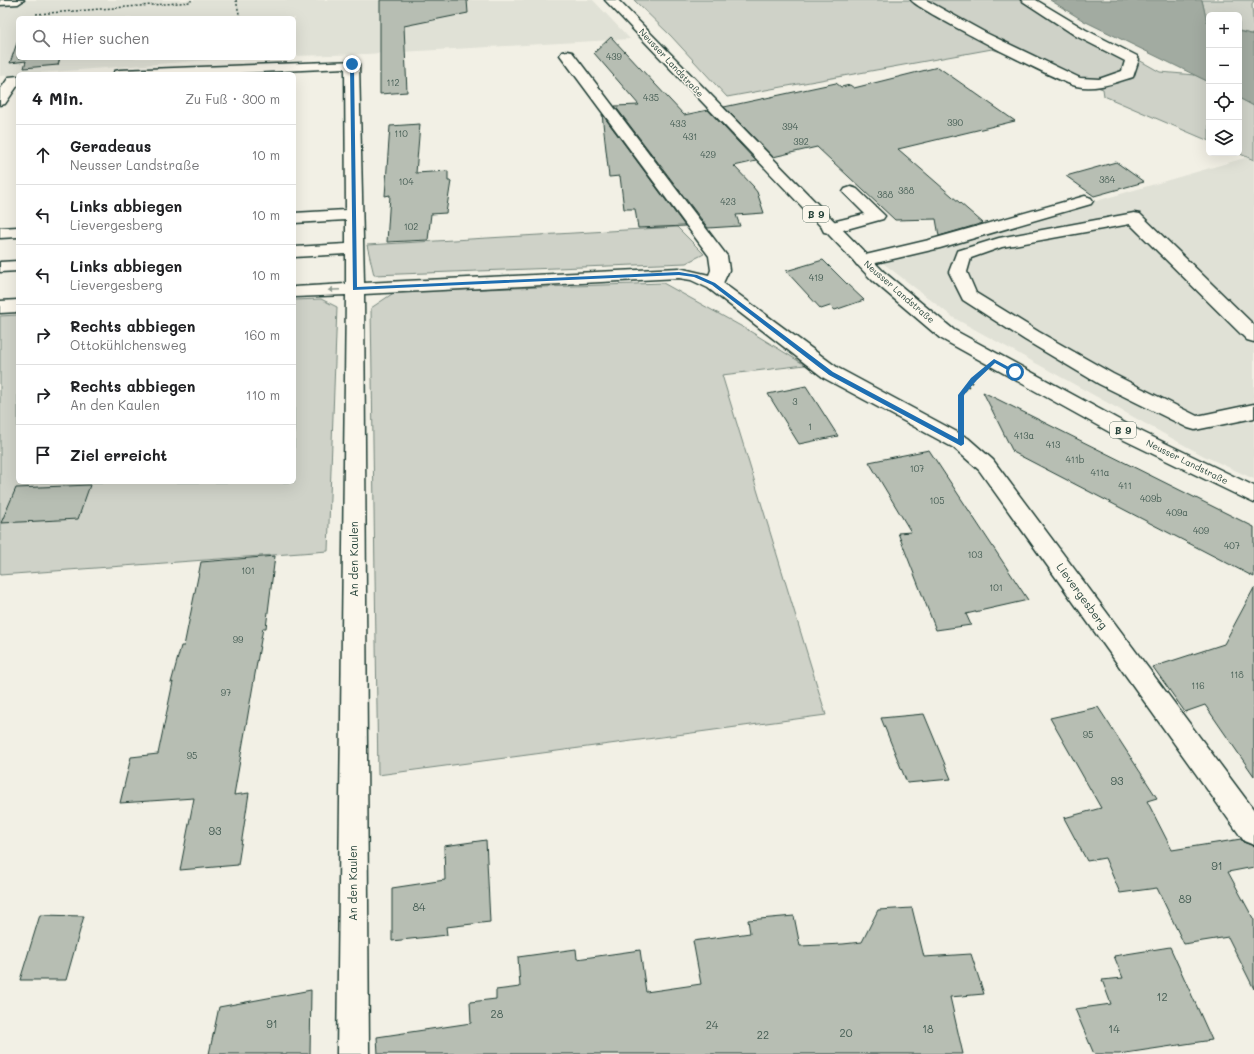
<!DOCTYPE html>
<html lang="de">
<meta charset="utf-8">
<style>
:root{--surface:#fff;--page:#f2f2f2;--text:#202124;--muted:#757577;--line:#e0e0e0}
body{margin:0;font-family:Mali,sans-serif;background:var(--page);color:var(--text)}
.controls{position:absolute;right:12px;top:12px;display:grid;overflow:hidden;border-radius:6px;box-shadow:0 4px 16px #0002}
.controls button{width:36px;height:36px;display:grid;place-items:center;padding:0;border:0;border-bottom:1px solid var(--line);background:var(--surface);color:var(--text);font:20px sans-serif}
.stop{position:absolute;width:12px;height:12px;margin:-9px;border:3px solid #1f6fb2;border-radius:50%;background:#fff}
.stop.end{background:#1f6fb2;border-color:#fff;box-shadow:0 1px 4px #0008}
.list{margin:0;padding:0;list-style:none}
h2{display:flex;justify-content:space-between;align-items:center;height:52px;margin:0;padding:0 16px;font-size:17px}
h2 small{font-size:13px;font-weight:400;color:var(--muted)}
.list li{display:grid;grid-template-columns:26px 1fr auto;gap:12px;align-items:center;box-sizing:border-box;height:60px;padding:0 16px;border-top:1px solid var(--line)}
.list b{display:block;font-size:15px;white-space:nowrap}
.list p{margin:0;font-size:13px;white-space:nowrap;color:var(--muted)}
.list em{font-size:13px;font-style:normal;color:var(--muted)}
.icon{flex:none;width:22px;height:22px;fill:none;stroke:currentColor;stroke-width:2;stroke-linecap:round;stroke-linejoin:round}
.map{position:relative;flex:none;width:1254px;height:1054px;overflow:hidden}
.search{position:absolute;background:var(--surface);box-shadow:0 4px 16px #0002;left:16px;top:16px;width:280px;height:44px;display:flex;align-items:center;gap:10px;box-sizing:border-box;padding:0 14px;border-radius:6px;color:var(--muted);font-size:15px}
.panel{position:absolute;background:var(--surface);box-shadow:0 4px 16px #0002;left:16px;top:72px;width:280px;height:412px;border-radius:6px}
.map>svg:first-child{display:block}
.built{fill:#e0e1d6}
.green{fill:#cfd2c8;stroke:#77887e}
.water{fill:#a2aba1;stroke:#6e7f75}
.building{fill:#b7beb3;stroke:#1f3d34}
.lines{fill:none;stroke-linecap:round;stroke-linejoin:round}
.minor-casing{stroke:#1f3d34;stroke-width:3}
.major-casing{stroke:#1f3d34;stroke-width:3}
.path-far2{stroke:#1f3d34;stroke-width:1.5;stroke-dasharray:2 2;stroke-linecap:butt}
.path-far1{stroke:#1f3d34;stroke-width:2;stroke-dasharray:2.5 2.5;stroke-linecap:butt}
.path{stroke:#1f3d34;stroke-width:2.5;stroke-dasharray:3 3;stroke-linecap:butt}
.minor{fill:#fbf7ec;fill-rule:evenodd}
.major{fill:#fbf7ec;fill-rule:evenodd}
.oneway{fill:#8d9a90}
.route{fill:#1f6fb2}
.labels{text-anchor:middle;stroke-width:3;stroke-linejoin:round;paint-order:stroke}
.number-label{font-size:9px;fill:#455d54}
.far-street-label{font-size:9px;fill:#1f3d34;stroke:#fbf7ec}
.shield{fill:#fbf7ec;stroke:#61756b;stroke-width:1}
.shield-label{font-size:10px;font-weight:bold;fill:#1f3d34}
.street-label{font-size:11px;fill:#1f3d34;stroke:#fbf7ec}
.near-number-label{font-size:11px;fill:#455d54}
</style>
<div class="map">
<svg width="1254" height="1054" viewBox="0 0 1254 1054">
<rect width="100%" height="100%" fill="#f2f0e5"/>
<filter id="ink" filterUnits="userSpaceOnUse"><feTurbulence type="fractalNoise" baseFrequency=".025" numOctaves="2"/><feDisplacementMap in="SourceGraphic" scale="8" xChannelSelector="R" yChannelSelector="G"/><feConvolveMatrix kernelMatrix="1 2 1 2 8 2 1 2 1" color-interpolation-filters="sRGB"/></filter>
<g filter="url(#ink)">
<!-- built -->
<path class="built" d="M0 0H593L630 39 366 54 294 56V18H18V58H236L0 76Z
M1248 157 1254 160V479L1204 456 954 318 883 263Z"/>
<!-- green -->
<path class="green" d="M634 0H1033L1160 72 1195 75 1209 82V141L1104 96 1103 89 992 49 727 97 671 36Z
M1202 0H1254L1252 5 1254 35 1239 31V15H1209V23H1207Z
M1239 98 1254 106V160L1238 153Z
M677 227 704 254 686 263 374 275 367 245Z
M663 283 748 330 805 365 722 375 826 715 378 775 371 308 395 292Z
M321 299 337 307 328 551 0 575V316L18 315V482H294V300Z"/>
<!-- water -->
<path class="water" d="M1050 0H1202L1207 22 1209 23V82L1084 21Z
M1239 31 1254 35V106L1239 98Z"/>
<!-- building -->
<path class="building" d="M380 0H467L468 13 404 26 407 92 380 94Z
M611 37 684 115 708 110 756 161 734 166 754 187H753L757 192 764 213 736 215 740 226 708 228 615 106 639 105 594 53Z
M18 40V58H62H60L58 65 24 68 26 61 10 63Z
M938 67 1015 121 898 149 983 223 939 236 936 219 895 220 817 147 773 157 724 107 836 83 841 87 850 85 854 88Z
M602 114 685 226 638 228 635 209H624L620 176 609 177Z
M420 124 416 173 448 171V181H451L446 213 431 214 428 240 387 242 390 195 385 196 390 126Z
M1116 162 1144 182 1094 196 1066 176Z
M823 260 847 284 864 300 835 310 830 306 821 309 786 271Z
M806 386 838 436 799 444 768 394Z
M983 392 1254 527V577L1013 452Z
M929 450 1028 600 966 614 971 625 936 630 898 533 911 532 869 462Z
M90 485 78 519 1 523 16 488Z
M275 556 266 628H263L234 795 249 793 238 865 180 870 194 798 120 803 131 757 158 754 173 682 171 683 181 646H184L201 562Z
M1254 588V776L1205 705 1185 712 1153 667 1224 644Z
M1098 707 1157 798 1147 801 1172 850 1241 839 1243 842 1254 846V867L1228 872 1254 920V989L1228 937 1184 944 1157 888 1120 893 1105 858 1087 861 1064 818 1101 808 1050 718Z
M924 714 951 779 907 783 881 718Z
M486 840 490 922 446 927 447 935 392 941V888L445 880 444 846Z
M912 908 924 957 971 954 984 994 950 997 963 1054H378L377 1037 471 1023 470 1002 496 999V990L520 987 518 957 576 949 577 959 640 950 646 992 701 984 693 941 750 933 748 920 794 916 800 946 843 944 862 942 878 910Z
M40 915 84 916 66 980H20Z
M1170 947 1212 1040 1119 1054H1094L1075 1009 1111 1004 1102 980 1123 978 1114 956Z
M311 990 310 1054H209L219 1007Z"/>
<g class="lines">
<defs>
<path id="minor" d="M0 0H24L18 4 0 5Z
M911 0H926L986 33 1080 78 1099 79 1122 71 1125 61 1076 36 1021 0H1036L1086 30 1137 56 1139 59 1133 77C1114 83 1097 90 1076 86 1061 83 918 10 911 0Z
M567 51 572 52 727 256 729 270 723 283 838 368 968 438 993 460 1254 810V845L1244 841 979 470 954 448 824 378 708 288 691 280 679 278 364 294 369 1054H337L346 295 294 297V287L346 284V254L294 257V247L346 244V220L294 223V213L346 210 345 68 217 74H113L115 71 120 70 357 61 359 64 364 283 679 268 709 275 711 270 709 256 560 55 562 52Z
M18 76V85L5 104 0 105V90L9 77Z
M851 187 857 189 885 216 883 219 836 232 830 233 824 232 822 228 824 224 865 214 843 192 845 189Z
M1085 196 1091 198 1093 201 1091 204 940 248 863 266 857 265 854 261 857 257 929 240Z
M1134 213 1140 214 1254 325V342L1247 340 1130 224 1002 247 971 258 967 272 976 293 1039 332 1113 374 1197 416 1254 404V418L1195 430 1188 428 1099 384 1025 340 963 300 949 272 957 251 999 238Z
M18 227V237L0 238V228Z
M18 261V271L0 272V262Z
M18 300V312L0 313V301Z"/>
<path id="major" d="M605 0H618L884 272 954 330 1136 429 1254 486V503L1122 439 940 338 872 280Z"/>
</defs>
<!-- minor casing -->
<use href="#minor" class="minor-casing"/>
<!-- major casing -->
<use href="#major" class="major-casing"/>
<!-- path-far2 -->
<path class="path-far2" d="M236 0 240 18
M36 14 191 2V0"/>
<!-- path-far1 -->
<path class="path-far1" d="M961 410V395L974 379"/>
<!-- path -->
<path class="path" d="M961 409V413"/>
<!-- minor -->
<use href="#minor" class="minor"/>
<!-- major -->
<use href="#major" class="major"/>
</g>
<!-- one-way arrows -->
<defs><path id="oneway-solid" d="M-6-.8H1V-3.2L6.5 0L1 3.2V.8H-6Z"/></defs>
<use class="oneway" href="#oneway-solid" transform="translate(334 290) rotate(177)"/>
</g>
<!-- route -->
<path class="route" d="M352 63 354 64 357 287 679 272 697 275 715 283 833 372 958 439V395L971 378 994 359 1018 372 1013 373 995 363 976 381 964 395V444L961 446 829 375 712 285 694 277 679 275 353 290 350 64Z"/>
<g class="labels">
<!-- number labels -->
<g class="number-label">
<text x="614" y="60">439</text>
<text x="393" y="86">112</text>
<text x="651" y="101">435</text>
<text x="955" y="126">390</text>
<text x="678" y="127">433</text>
<text x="790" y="130">394</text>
<text x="401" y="137">110</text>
<text x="690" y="140">431</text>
<text x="801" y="145">392</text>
<text x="708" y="158">429</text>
<text x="1107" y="183">384</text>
<text x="406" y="185">104</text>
<text x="906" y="194">388</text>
<text x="885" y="198">388</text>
<text x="728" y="205">423</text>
<text x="411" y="230">102</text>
<text x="816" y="281">419</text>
<text x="795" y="405">3</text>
<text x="810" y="430">1</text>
<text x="1024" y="439">413a</text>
<text x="1053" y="448">413</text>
<text x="1075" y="463">411b</text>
<text x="917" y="472">107</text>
<text x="1100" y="476">411a</text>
<text x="1125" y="489">411</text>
<text x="1151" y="502">409b</text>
<text x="937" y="504">105</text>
<text x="1177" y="516">409a</text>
<text x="1201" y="534">409</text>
<text x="1232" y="549">407</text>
<text x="975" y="558">103</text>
<text x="248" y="574">101</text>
<text x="996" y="591">101</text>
<text x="238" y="643">99</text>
<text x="1237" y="678">118</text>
<text x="1198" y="689">116</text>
<text x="226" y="696">97</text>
<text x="1088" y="738">95</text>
<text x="192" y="759">95</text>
</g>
<!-- far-street labels -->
<g class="far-street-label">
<text transform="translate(671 63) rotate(47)" y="3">Neusser Landstraße</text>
<text transform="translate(899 292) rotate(41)" y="3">Neusser Landstraße</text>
<text transform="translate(1187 462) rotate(26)" y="3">Neusser Landstraße</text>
</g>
<!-- shield labels -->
<g class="shield">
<rect x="803" y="206" width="26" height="16" rx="3"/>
<rect x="1110" y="422" width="26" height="16" rx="3"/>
</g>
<g class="shield-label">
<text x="816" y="218">B 9</text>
<text x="1123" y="434">B 9</text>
</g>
<!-- street labels -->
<g class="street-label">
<text transform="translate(354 559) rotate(-90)" y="4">An den Kaulen</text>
<text transform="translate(1082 596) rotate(54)" y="4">Lievergesberg</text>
<text transform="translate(353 883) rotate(-90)" y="4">An den Kaulen</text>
</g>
<!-- near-number labels -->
<g class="near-number-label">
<text x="1117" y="785">93</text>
<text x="215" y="835">93</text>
<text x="1217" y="870">91</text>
<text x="1185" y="903">89</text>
<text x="419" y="911">84</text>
<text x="1162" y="1001">12</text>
<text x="497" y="1018">28</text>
<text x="272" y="1028">91</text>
<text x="712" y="1029">24</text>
<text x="928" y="1033">18</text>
<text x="1114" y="1033">14</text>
<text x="846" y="1037">20</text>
<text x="763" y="1039">22</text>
</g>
</g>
</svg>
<div class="controls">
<button>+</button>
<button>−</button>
<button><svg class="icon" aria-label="locate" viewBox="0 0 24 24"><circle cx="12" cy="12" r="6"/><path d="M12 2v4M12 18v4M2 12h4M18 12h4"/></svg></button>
<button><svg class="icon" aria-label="layers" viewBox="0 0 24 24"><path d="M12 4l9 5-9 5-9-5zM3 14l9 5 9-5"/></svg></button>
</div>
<div class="stop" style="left:1015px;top:372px"></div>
<div class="stop end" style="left:352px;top:64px"></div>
<div class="search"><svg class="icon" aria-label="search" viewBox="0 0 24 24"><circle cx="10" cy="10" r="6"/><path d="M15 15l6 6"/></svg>Hier suchen</div>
<section class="panel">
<h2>4 Min.<small>Zu Fuß · 300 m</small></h2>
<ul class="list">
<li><svg class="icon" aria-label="ahead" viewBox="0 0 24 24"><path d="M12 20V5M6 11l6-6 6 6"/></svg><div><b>Geradeaus</b><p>Neusser Landstraße</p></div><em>10 m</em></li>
<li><svg class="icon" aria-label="left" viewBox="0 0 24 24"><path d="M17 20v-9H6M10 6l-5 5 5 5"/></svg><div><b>Links abbiegen</b><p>Lievergesberg</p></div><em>10 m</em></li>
<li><svg class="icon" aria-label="left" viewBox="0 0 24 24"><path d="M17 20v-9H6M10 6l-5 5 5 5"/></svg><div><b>Links abbiegen</b><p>Lievergesberg</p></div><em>10 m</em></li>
<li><svg class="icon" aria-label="right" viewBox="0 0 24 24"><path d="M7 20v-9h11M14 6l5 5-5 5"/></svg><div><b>Rechts abbiegen</b><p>Ottokühlchensweg</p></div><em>160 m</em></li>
<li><svg class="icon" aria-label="right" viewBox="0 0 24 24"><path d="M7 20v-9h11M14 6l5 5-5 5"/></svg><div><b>Rechts abbiegen</b><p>An den Kaulen</p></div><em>110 m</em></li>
<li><svg class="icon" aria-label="arrive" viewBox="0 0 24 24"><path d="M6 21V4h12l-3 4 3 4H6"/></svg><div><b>Ziel erreicht</b></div></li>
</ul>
</section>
</div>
